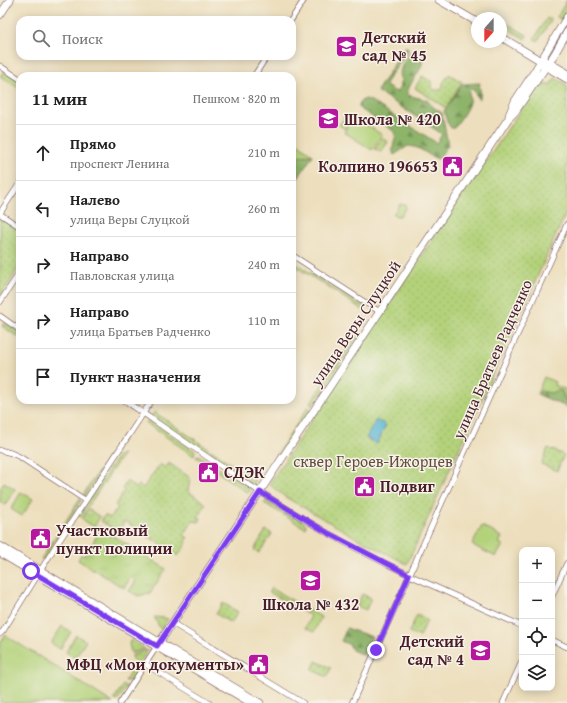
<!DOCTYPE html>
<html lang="ru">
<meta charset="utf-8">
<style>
:root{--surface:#fff;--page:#f6f6f6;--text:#222;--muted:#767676;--line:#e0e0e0}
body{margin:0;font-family:"Gentium Book Plus",serif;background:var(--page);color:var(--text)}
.controls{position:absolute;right:12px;bottom:12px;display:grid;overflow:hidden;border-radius:8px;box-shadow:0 2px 10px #0003}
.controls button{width:36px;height:36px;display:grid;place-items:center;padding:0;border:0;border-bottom:1px solid var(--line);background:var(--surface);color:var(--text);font:20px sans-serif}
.compass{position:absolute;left:471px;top:12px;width:36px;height:36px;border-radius:50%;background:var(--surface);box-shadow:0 2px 10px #0003;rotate:201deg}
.stop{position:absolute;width:12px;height:12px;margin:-9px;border:3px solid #7c3aed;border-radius:50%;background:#fff}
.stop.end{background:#7c3aed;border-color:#fff;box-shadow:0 1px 4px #0008}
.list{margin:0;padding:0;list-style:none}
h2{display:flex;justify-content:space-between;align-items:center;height:52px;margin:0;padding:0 16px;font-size:17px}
h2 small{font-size:13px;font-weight:400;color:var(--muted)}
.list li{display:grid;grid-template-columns:26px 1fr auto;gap:12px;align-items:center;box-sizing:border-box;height:56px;padding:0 16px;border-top:1px solid var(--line)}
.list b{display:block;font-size:15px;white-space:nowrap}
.list p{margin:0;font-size:13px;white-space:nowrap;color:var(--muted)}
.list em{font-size:13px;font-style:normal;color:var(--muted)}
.icon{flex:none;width:22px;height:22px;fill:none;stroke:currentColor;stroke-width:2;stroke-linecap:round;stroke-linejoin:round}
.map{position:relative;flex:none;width:567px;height:703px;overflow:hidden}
.search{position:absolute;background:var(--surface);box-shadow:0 2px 10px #0003;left:16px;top:16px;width:280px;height:44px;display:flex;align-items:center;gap:10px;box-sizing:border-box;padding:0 14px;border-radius:12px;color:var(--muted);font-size:15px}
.panel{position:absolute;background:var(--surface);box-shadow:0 2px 10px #0003;left:16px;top:72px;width:280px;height:332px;border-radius:12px}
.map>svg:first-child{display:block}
.grass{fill:url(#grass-tufts);stroke:#7e7852}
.forest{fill:url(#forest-firs);stroke:#6c6a4a}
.park{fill:url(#park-dots);stroke:#7e7852}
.garden{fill:#b3d27a;stroke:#7e7852}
.water{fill:#53b4d2;stroke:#4e6a7e}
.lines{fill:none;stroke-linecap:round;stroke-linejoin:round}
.street-casing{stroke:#623c41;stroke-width:6}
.secondary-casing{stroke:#623c41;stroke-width:8}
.street{stroke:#fff;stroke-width:5}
.secondary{stroke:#fff;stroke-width:7}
.route{stroke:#7c3aed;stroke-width:5}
.labels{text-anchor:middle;stroke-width:3;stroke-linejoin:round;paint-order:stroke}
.poi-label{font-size:16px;font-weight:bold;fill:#4a1f2b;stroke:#f7f3e8;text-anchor:start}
.street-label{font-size:16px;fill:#4a1f2b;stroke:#f7f3e8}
.park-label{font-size:16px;fill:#644c3f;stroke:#f7f3e8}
</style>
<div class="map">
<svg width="567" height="703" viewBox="0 0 567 703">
<defs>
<pattern id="grass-tufts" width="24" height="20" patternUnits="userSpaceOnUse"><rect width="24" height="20" fill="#b3d27a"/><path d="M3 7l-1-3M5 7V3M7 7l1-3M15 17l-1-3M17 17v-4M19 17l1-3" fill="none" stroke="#9bb46a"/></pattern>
<pattern id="forest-firs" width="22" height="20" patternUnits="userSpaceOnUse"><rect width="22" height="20" fill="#8eb46a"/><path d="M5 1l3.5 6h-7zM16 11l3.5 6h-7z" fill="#769257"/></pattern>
<pattern id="park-dots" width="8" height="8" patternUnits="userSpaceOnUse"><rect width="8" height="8" fill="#b3d27a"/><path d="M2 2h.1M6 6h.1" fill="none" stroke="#9bb46a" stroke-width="1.8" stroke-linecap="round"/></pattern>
</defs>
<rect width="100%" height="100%" fill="#f7f3e8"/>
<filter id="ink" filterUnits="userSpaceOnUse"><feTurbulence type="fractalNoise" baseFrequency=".025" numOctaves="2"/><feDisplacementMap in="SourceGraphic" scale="8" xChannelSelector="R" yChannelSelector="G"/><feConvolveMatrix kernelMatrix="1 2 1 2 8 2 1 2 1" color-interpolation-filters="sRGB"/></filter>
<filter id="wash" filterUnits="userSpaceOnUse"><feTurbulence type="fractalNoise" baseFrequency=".012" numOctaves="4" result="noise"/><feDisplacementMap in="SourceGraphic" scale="16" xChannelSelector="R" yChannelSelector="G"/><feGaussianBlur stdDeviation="0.9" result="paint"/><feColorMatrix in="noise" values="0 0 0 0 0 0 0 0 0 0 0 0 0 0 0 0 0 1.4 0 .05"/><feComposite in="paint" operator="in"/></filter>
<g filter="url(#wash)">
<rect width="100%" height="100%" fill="#eddfbd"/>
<!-- grass -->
<path class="grass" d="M567 0V10L561 20 557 17Z
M547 18 551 20 538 41 534 39Z
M501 20 527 35 525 39 501 24Z
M3 72H5L20 81V89L0 76Z
M292 139 313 155 292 157Z
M400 204 405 205 406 208 400 216H396L393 214Z
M292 261 360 305 363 304 365 306 364 309 363 310 292 264Z
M4 322 20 333V338L2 326Z
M357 333 360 335 338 368 335 366Z
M334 368 337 370 313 406 310 403Z
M544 377 555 382 554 385 567 390V407L537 394Z
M308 407 311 409 263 482 260 480Z
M154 412 209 449 207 452H205L152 416Z
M148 420 195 451 194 456 146 423Z
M122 436 123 439 85 496 83 495Z
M211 450 256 481 253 485 211 455 210 453Z
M123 454 81 517 78 516 118 456Z
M198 455H199L250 489 248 493 196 457Z
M80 499 82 500 43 560 41 559Z
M267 500 305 523 306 525 305 528 264 503Z
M88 509 100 517 94 527 82 519Z
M98 526 166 569 150 593 138 596 129 591 136 581 131 577 124 588 78 560 81 554 84 556 87 551 91 553 93 550 90 548 97 535 94 533Z
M154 617 164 618 168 619 161 630Z
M131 640 145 649 131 653 129 643Z
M147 650V651L139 664 133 660 132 655Z
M135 665 140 668 130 681H125Z
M123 685 127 686 117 701 114 699Z"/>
<!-- forest -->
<path class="forest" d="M406 46 408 48V51L386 82V86L394 91 397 92 401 85C401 80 399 74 401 69 402 63 409 54 414 50 436 61 408 79 407 95L427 100 433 107 442 113 448 145 438 159C426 155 422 147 408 146L394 155 393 153C392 145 397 137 395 132L359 108V105L361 101 366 99 371 101 437 143 442 134 377 91Z
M480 83C478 90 483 91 479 99H478L474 90 471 89 469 90C468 94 471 98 469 102 468 109 458 122 454 128H451L447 122 444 110 446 109 462 84Z
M313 155 292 187V157Z
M559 390 562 391 564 397V399L567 400V407L539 395V393L540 391 551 393Z
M347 628C355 632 363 633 372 637L363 655 352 650 350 645 341 641Z"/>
<!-- park -->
<path class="park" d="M449 74 462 82 446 108 415 88 422 76 432 82V87L434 90H440L442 89 443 83Z
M555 78 567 85V211L407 564 357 538 285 497 269 484 480 168 488 159 539 82 544 85 551 84Z
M1 218 20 230V266L2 294 0 295V219Z
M548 448 564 455 557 471 541 464Z
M169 463 189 477 190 479 188 491 206 504 198 516 201 518 199 522 193 521 184 535 188 538 186 542 187 543 178 556 125 521 118 532 101 521 104 516H107L110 518 118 507 115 505 124 491 122 489 127 481 136 488 139 485 143 488 160 464 165 468Z
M4 482 15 489 5 505 0 502V489Z
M266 530 272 534 259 553 254 550Z
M362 594 371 598 366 610 357 606Z
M223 603 238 612 231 623 216 614Z
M417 615 427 620 420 637 409 632Z
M316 661 331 668 327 677 312 670Z"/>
<!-- garden -->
<path class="garden" d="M346 115 352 118 345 129 339 125Z
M354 116 382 135 372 150 344 132Z
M382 138 388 142 381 152 375 149Z
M21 492 33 499 22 516 11 509Z
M482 526 502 537 499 543 503 545 496 557 472 545Z
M271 588 321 617 314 632 305 628 311 616 269 592Z
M62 626 71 632 60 649 51 643Z
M5 635 113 703H0V644Z
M76 635 86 641 75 658 66 652Z"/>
<!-- water -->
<path class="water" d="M376 420 386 425 377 444 366 438Z"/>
</g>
<g filter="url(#ink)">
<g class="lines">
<defs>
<path id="street" d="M291 20 304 0
M0 66 20 79
M254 76 267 56
M0 213 20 183
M0 214 20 227
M292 255 380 312
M0 302 20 272
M0 316 20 330
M124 400C190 445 256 492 326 532 389 568 456 596 522 626
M0 450 11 453 20 457 85 500
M552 596 567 563
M172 623 303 703
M0 634 3 631 55 547 152 400
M552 640 567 647
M145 664 209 703
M120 703 157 646
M352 703 567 224
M503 703 522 661"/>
<path id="secondary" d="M439 0 477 22
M0 15 10 0
M501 37 541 61 545 66 567 79
M544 61 548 62 567 73
M509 115 515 101 534 72 567 17
M0 546 260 703
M0 553 251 703
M157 646 508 119 515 112 554 55 567 32"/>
</defs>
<!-- street casing -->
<use href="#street" class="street-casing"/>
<!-- secondary casing -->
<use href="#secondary" class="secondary-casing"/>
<!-- street -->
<use href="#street" class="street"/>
<!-- secondary -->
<use href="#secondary" class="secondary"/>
</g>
</g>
<g class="lines" filter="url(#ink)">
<!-- route -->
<path class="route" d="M31 571 157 646 260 492 328 533 409 575 376 650"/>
</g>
<!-- icons -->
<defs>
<symbol id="school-square" viewBox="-11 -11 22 22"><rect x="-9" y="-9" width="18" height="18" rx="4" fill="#b5179e" stroke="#f7f3e8"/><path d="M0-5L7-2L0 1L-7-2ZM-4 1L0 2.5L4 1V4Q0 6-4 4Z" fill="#fff"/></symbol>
<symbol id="civic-square" viewBox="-11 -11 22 22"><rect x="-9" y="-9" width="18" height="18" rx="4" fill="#b5179e" stroke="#f7f3e8"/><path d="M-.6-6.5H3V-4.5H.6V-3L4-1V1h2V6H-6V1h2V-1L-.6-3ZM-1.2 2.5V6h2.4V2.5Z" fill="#fff"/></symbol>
</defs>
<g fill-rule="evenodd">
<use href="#school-square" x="334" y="34" width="25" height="25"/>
<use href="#school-square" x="316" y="106" width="25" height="25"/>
<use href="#civic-square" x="440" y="154" width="25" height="25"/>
<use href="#civic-square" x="196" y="460" width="25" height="25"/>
<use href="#civic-square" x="352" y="474" width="25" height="25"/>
<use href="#civic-square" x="28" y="526" width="25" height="25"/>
<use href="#school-square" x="298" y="568" width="25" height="25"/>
<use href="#school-square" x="468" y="638" width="25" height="25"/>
<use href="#civic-square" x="246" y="652" width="25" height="25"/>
</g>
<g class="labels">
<!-- poi labels -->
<g class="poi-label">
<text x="362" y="43">Детский<tspan x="362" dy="18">сад № 45</tspan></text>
<text x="344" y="125">Школа № 420</text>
<text x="438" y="172" text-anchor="end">Колпино 196653</text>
<text x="224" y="478">СДЭК</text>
<text x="380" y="492">Подвиг</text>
<text x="56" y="536">Участковый<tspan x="56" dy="18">пункт полиции</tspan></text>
<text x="311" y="610" text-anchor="middle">Школа № 432</text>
<text x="464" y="647" text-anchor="end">Детский<tspan x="464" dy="18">сад № 4</tspan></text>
<text x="244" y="670" text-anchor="end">МФЦ «Мои документы»</text>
</g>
<!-- street labels -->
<g class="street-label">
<text transform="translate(355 323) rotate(-56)" y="6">улица Веры Слуцкой</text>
<text transform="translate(492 359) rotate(-66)" y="6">улица Братьев Радченко</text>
</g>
<!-- park labels -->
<g class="park-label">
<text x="373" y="467">сквер Героев-Ижорцев</text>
</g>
</g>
</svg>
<div class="controls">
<button>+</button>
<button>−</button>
<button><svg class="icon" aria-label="locate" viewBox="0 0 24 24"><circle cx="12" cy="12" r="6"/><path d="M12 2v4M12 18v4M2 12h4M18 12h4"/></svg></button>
<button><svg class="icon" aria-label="layers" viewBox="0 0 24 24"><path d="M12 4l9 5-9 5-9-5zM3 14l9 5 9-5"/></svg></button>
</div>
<svg class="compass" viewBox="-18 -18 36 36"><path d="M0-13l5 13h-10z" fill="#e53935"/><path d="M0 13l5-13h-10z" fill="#767676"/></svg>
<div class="stop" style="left:31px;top:571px"></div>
<div class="stop end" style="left:376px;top:650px"></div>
<div class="search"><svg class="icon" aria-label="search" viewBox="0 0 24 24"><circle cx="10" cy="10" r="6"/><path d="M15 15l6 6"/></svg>Поиск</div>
<section class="panel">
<h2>11 мин<small>Пешком · 820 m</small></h2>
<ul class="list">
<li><svg class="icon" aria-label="ahead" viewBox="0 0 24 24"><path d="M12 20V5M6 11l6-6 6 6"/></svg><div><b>Прямо</b><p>проспект Ленина</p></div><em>210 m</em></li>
<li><svg class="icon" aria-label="left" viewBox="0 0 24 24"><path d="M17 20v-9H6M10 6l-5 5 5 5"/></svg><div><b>Налево</b><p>улица Веры Слуцкой</p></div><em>260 m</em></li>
<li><svg class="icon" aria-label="right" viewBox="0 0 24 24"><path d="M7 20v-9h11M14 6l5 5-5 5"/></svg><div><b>Направо</b><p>Павловская улица</p></div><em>240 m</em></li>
<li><svg class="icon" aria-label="right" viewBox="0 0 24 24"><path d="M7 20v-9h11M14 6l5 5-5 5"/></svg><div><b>Направо</b><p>улица Братьев Радченко</p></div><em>110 m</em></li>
<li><svg class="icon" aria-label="arrive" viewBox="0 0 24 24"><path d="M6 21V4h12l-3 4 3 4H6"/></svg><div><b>Пункт назначения</b></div></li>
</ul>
</section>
</div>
